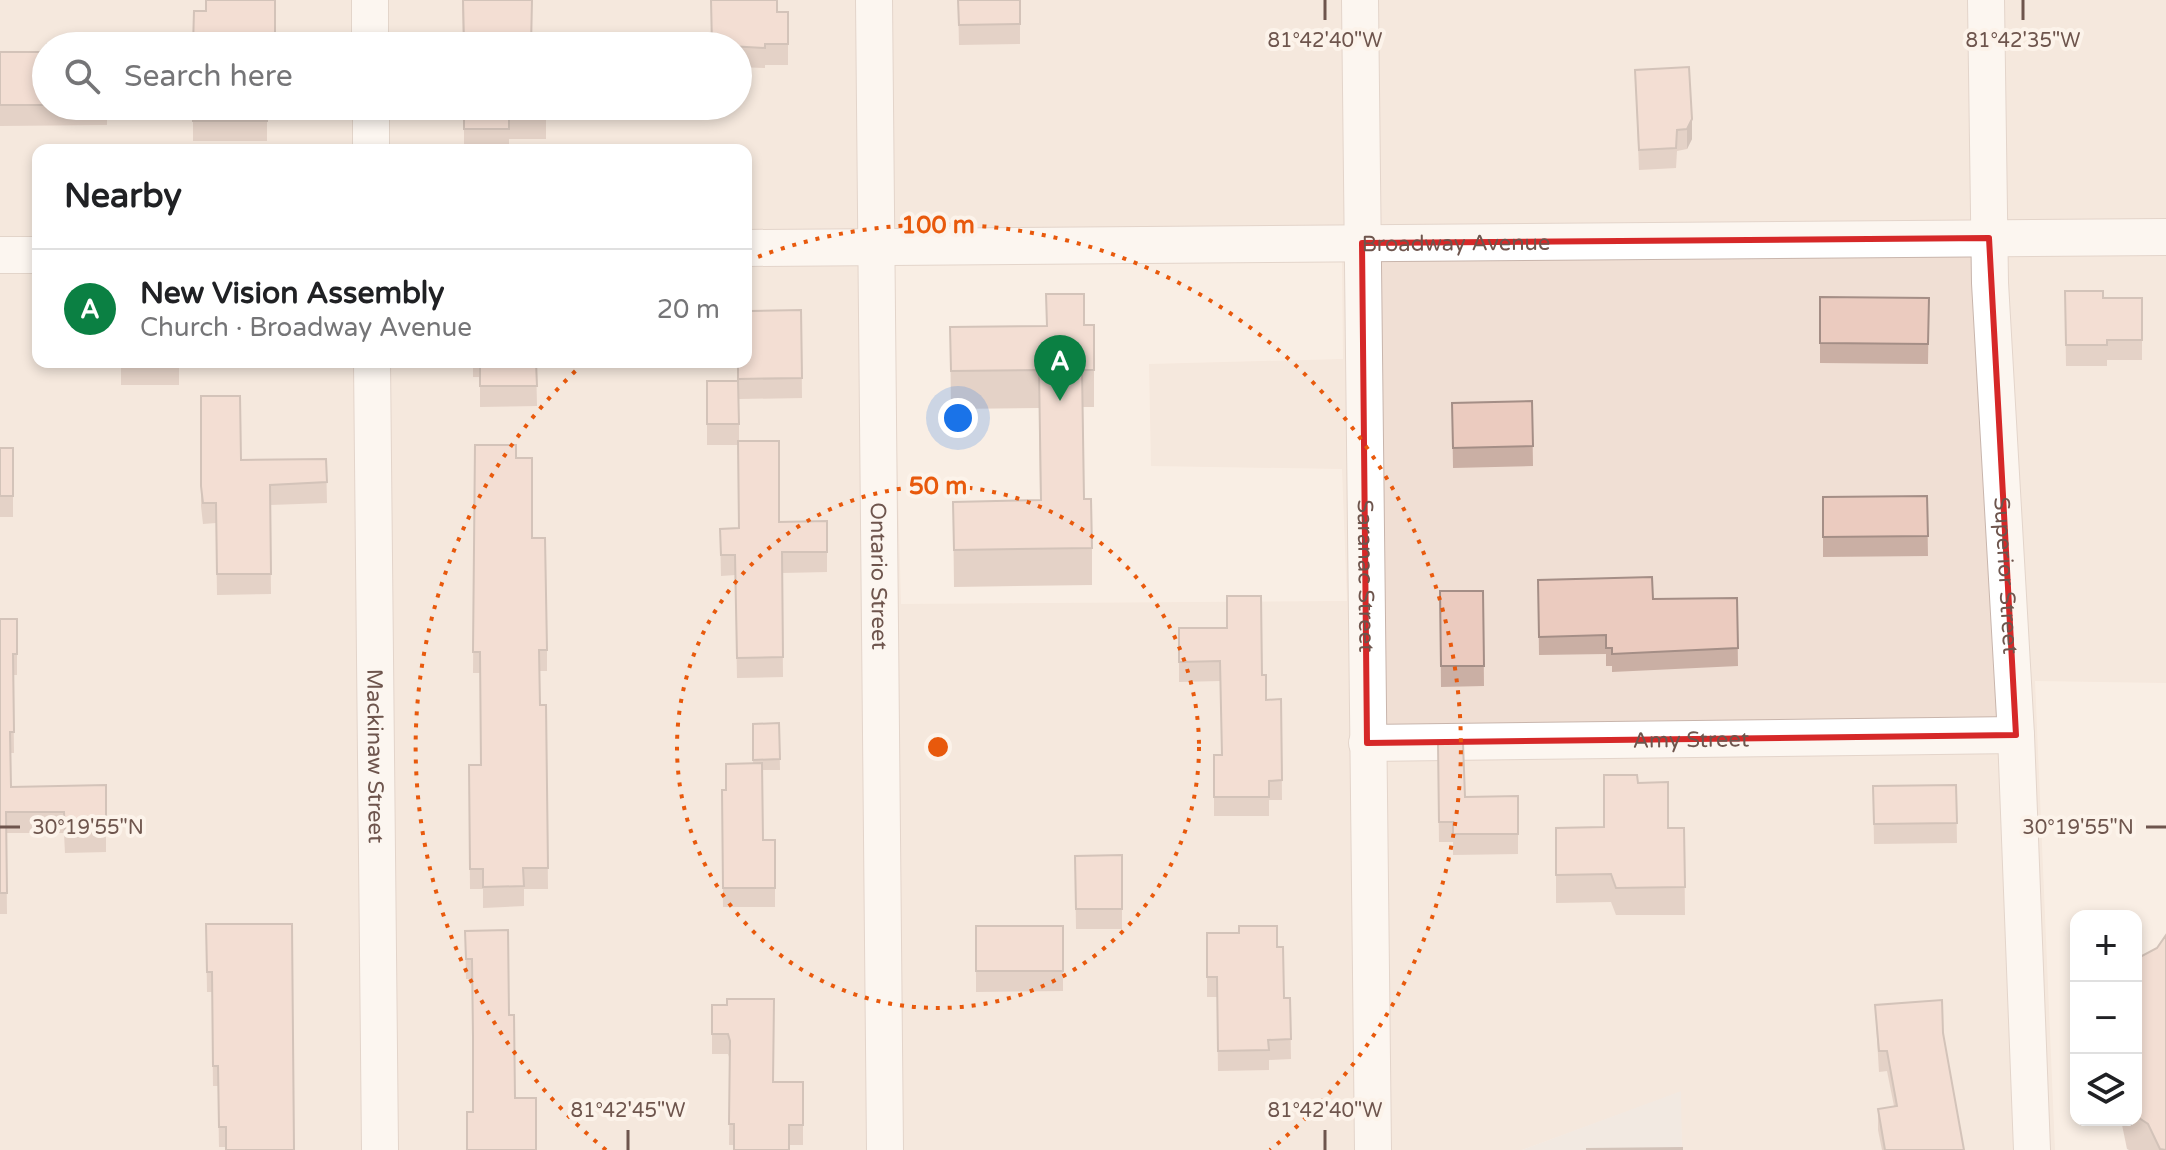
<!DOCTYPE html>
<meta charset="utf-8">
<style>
:root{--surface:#fff;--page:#f6f6f6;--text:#202124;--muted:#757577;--line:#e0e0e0;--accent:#0b8043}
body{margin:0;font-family:"Varela Round",sans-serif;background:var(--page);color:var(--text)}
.controls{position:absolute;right:24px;bottom:24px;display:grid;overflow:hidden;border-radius:16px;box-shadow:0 4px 12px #0003}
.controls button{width:72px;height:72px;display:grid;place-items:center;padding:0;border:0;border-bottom:2px solid var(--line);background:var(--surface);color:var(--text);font:40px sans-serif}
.you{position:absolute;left:958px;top:418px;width:28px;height:28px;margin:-20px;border:6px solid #fff;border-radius:50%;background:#1a73e8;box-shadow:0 0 0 12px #1a73e833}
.badge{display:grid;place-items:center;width:52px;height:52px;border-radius:50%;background:var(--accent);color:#fff;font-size:26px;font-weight:700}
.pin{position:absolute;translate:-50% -66px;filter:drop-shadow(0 2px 4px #0008)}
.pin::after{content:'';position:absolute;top:42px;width:28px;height:24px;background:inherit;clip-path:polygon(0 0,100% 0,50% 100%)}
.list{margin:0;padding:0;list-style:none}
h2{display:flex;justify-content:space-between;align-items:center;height:104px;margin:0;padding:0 32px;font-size:34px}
h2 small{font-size:26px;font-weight:400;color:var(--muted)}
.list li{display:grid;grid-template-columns:52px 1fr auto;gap:24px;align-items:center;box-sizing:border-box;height:120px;padding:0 32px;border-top:2px solid var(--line)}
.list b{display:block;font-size:30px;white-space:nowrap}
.list p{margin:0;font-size:26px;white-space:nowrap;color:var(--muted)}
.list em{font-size:26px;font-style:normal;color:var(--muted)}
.icon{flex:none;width:44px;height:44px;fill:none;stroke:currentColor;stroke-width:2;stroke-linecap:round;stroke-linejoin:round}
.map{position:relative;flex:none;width:2166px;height:1150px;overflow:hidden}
.search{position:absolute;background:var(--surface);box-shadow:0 4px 12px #0003;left:32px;top:32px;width:720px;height:88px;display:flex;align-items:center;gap:20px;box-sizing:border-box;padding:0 28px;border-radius:44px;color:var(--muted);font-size:30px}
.panel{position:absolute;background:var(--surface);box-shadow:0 4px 12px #0003;left:32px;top:144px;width:720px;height:224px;border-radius:16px}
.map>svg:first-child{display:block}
.residential{fill:#f0dfd4;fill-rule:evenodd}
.industrial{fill:#e9e2de}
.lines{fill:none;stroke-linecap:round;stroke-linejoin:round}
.minor-casing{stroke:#c8b5ac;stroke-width:38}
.minor{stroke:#fff;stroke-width:36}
.wall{fill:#caafa4}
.shaded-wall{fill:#a48e86}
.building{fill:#ebcbbf;stroke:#a48e86;stroke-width:2}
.marked{fill:none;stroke:#d62828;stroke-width:6;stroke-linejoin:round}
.ticks{fill:none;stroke:#6e554d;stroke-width:3}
.ring{fill:none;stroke:#e8590c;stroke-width:4;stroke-dasharray:4 8}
.labels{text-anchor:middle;stroke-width:8;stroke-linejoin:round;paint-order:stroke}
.street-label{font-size:22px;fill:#6e554d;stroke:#fcf3ea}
.ticks-label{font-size:20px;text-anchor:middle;fill:#6e554d;stroke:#fcf3ea;stroke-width:8;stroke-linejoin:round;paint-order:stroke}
.centre{fill:#e8590c;stroke:#fcf3ea;stroke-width:4}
.ring-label{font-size:24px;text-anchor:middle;font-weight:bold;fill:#e8590c;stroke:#fcf3ea;stroke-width:8;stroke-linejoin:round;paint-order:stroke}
</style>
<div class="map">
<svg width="2166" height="1150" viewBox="0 0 2166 1150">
<rect width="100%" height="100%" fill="#f9eee4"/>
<!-- residential -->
<path class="residential" d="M0 0H2166V228L746 245V150H38V253L0 254ZM46 46H738V106H46Z
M2166 254V683L2035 681 2055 1150H1682L1680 1092 1522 1150H0V271H38V362H746V264L892 263 901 604 1347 601 1342 469 1151 466 1149 364 1343 359 1342 260Z"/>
<!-- industrial -->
<path class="industrial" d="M1681 1091 1682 1150H1522Z"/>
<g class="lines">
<defs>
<g id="minor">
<path d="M370 0V46"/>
<path id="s1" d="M874 0 885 1150"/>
<path id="s2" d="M1360 0 1373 1150"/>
<path id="s3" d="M1986 0 1990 283 2016 735 2032 1150"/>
<path d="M371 106V150"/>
<path id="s4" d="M746 248 2166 237"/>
<path d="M0 255H38"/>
<path id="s5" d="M372 362 380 1150"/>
<path id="s6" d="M1367 743 2016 735"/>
</g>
</defs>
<!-- minor casing -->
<use href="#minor" class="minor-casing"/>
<!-- minor -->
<use href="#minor" class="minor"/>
</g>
<!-- wall -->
<path class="wall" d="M462 0 532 46H463Z
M711 0 777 12H788V65H765V68L738 67V46H712Z
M958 0H1020V44L959 45Z
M0 52H46V106H107V125L0 126Z
M1689 67 1692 139 1687 149 1677 151 1676 168 1639 170 1635 70Z
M193 106H267V141H193Z
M464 106H546V139H509V150H464Z
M2065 291 2103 298H2142V360H2107V366H2066Z
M1820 297 1929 298 1928 364 1820 363Z
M801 310 802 398 739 399V441L779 522 827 521V572L782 573 783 677 737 678 735 575 721 576 720 529 738 528V445H707V381H738L737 362 751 339Z
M1094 325V407H1083L1084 499 1092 548V585L954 587 953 502 1040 500 1039 408 951 409 950 327Z
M121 362H179V385H121Z
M473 362H536L537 406 480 407V377H473Z
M201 396 241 460 326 459 327 503 270 505 271 594 217 595 216 523 203 524 201 506Z
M1532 401 1533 466 1453 468 1452 403Z
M475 445 516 458 547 612V671H539L540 705H546L548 889H524V906L483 908V889H470L469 765H481L480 673H473Z
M0 448 13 453V517H0Z
M1927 496 1928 556 1823 557V497Z
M1538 580 1653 599 1737 598 1738 666 1612 672V666H1606V654L1539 655Z
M1440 591H1483L1484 686 1441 687Z
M0 619H17V675H13L14 753H11V787L106 785V852L65 853 64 833H6L7 914H0Z
M1179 628 1262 675 1266 700 1281 699 1282 800H1269V816H1214V755H1222L1220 681 1179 682Z
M779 723 780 770H762L763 840H775V907H723L722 790H726L753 763V724Z
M1438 743 1465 797 1518 796V854L1453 855V842H1439Z
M1638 783 1668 828H1684L1685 915H1616L1611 902 1556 903V828L1604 827Z
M1956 785 1957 843 1874 844 1873 786Z
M1122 855V929H1076L1075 856Z
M206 924H292L226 1147H219L218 1086H213L212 992H207Z
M976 926H1063V991L976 992Z
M508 930 473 1056 472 979H466L465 931Z
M1207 933H1239L1277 947 1284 998H1290L1291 1059 1269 1060V1070L1218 1071 1217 997H1207Z
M2136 959 2166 1150H2129L2127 1149 2121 1120H2136Z
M712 1005 773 1082H803V1145H729L730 1060 728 1054H712Z
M1875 1005 1943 1033 1964 1150H1882L1878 1130V1109L1894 1106 1887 1071 1879 1072Z"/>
<!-- shaded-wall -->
<path class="shaded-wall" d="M1692 119V139L1687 149V129Z"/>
<!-- building -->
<path class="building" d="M206 0H275V46H193L194 11H206Z
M463 0H532L531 46H470V42H464Z
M711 0H777V12H788V44H765V48L712 45Z
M958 0H1020V24L959 25Z
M47 44H85V46H47Z
M0 52H46V105H0Z
M1689 67 1692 119 1687 129 1677 130 1676 148 1639 150 1635 70Z
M193 106H267V121H193Z
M464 106H546V119H509V129H464Z
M2065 291H2103V298H2142V340H2107V345H2066Z
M1046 294H1084V325H1094V370H1082L1084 499H1091L1092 548 954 550 953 502 1041 500 1039 370 951 371 950 327 1047 326Z
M1820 297 1929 298 1928 344 1820 343Z
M801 310 802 378 738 379V362H746V339H751V311Z
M121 362H179V364L121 365Z
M480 362H536L537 386H480Z
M707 381H738L739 424H707Z
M201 396H240L241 460 326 459 327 482 270 485 271 574H217L216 503H203L201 486Z
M1532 401 1533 446 1453 448 1452 403Z
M738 441H779V522L827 521V552H782L783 657 737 658 735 555H721L720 529 739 528Z
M475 445H516V458H532V538H545L547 650H539L540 705H546L548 868H523L524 886 483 887V869H470L469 765H481L480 652H473Z
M0 448H13V496H0Z
M1927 496 1928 536 1823 537V497Z
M1652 577 1653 599 1737 598 1738 648 1612 654V648H1606V635L1539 637 1538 580Z
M1440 591H1483L1484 666H1441Z
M1227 596H1261L1262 675H1266V700L1281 699 1282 780 1269 781V797H1214V755H1222L1220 661 1179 662V628H1227Z
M0 619H17V654H13L14 732H10L11 787 106 785V832L65 833 64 812H6L7 893H0Z
M779 723 780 759 753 760V724Z
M1438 743H1463L1465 797 1518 796V834H1453V822H1439Z
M762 763 763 840H775V888H723L722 790H726V764Z
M1604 775H1637L1638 783 1668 782V828H1684L1685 887 1616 888 1611 874 1556 875V828L1604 827Z
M1956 785 1957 823 1874 824 1873 786Z
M1122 855V909H1076L1075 856Z
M206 924H292L294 1150H226V1127H219L218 1066H213L212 972H207Z
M976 926H1063V971H976Z
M1239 926H1277V947H1283L1284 998H1290L1291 1039 1268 1040 1269 1050 1218 1051 1217 977H1207V933H1239Z
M508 930 509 1015H514L515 1098H536V1150H467V1112H473V1036L472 959H466L465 931Z
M2166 935V1150L2160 1149 2148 1124 2136 1116V959L2157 948Z
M727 999H774L773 1082H803V1125H789V1150H734V1124H729L730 1041 728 1034H712V1005H727Z
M1942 1000 1943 1033 1964 1150H1885L1878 1109 1897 1106 1887 1051H1879L1875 1005Z
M1682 1148V1150H1587V1149Z"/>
<!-- marked area -->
<path d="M0 0H2166V1150H0ZM1989 238 2016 735 1367 743 1362 243Z" fill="#f9eee4" fill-opacity=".55" fill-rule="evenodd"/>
<path class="marked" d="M1989 238 2016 735 1367 743 1362 243Z"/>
<!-- ticks -->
<path class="ticks" d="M1325 0V20M2023 0V20M0 827H20M2146 827H2166M628 1130V1150M1325 1130V1150"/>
<!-- distance rings -->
<g class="ring">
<circle cx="938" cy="747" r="261"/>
<path d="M606 1150A522 522 0 0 1 585 362M747 261A522 522 0 0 1 1270 1150"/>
</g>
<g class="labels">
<!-- street labels -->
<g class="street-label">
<text dy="8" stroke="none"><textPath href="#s4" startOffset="710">Broadway Avenue</textPath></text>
<text dy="8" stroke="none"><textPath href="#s1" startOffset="576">Ontario Street</textPath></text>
<text dy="8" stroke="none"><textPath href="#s2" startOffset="576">Saranac Street</textPath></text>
<text dy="8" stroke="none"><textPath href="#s3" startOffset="576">Superior Street</textPath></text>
<text dy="8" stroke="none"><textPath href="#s6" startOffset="324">Amy Street</textPath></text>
<text dy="8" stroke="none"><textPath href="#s5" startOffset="394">Mackinaw Street</textPath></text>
</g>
</g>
<g class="ticks-label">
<text x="1325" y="47">81°42'40"W</text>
<text x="2023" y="47">81°42'35"W</text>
<text x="88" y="834">30°19'55"N</text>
<text x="2078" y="834">30°19'55"N</text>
<text x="628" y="1117">81°42'45"W</text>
<text x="1325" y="1117">81°42'40"W</text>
</g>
<circle cx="938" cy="747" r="12" class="centre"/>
<g class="ring-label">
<text x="938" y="233">100 m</text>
<text x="938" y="494">50 m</text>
</g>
</svg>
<div class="controls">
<button>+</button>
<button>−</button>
<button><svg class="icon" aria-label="layers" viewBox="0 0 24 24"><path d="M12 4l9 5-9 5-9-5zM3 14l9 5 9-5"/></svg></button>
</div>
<div class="you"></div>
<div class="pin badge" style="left:1060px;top:401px">A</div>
<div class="search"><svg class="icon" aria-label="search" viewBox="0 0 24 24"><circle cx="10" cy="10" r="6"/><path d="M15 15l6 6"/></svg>Search here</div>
<section class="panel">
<h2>Nearby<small></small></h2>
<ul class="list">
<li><span class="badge">A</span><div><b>New Vision Assembly</b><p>Church · Broadway Avenue</p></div><em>20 m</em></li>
</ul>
</section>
</div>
